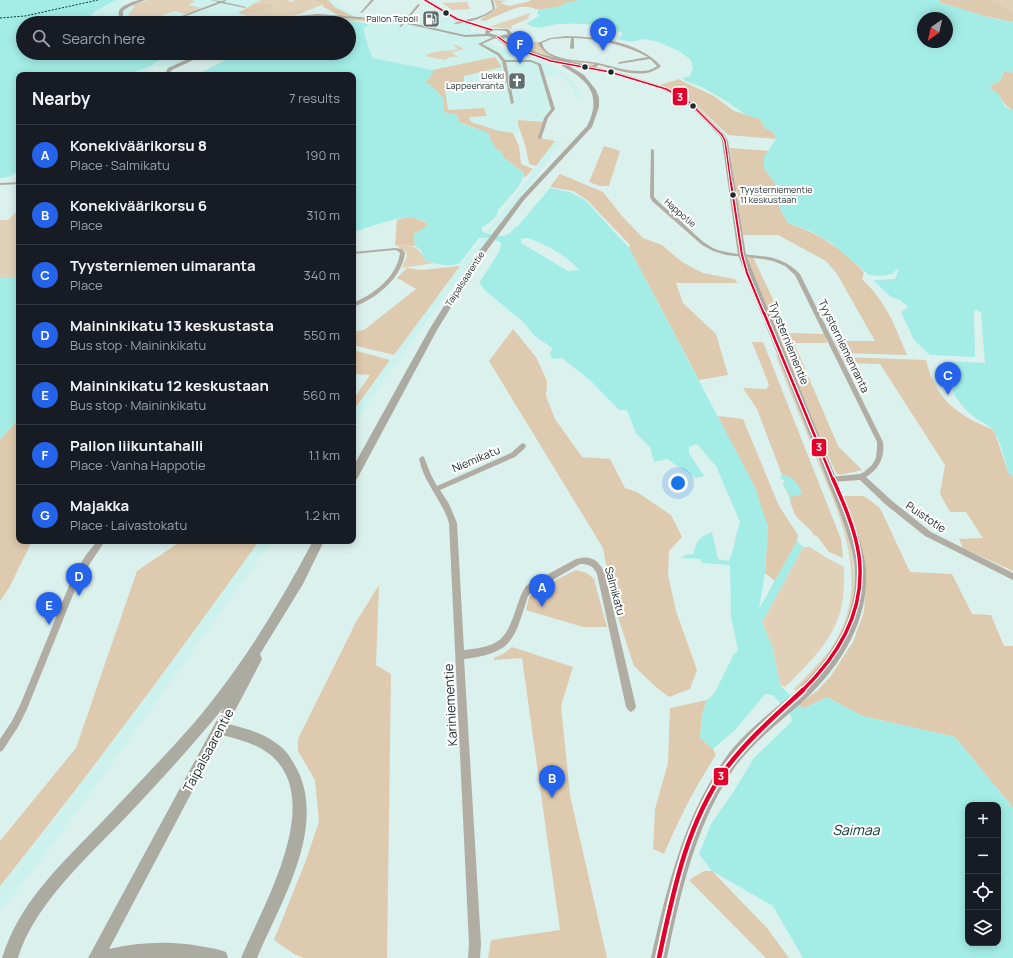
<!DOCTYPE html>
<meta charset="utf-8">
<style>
:root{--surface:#171b24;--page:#242831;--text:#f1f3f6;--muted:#9ea1a6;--line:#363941;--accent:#2563eb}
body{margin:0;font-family:Manrope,sans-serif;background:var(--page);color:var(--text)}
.controls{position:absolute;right:12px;bottom:12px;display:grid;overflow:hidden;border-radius:8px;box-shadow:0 2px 10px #0003}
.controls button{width:36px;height:36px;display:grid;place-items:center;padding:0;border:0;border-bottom:1px solid var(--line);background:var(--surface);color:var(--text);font:20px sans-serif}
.compass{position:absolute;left:917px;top:12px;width:36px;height:36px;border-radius:50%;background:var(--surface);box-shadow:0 2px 10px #0003;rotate:214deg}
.you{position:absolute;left:678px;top:483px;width:14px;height:14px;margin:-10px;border:3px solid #fff;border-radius:50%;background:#1a73e8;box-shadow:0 0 0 6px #1a73e833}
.badge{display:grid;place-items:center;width:26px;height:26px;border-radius:50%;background:var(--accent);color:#fff;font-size:13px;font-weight:700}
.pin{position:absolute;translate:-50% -33px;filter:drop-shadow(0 1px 2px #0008)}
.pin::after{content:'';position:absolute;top:21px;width:14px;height:12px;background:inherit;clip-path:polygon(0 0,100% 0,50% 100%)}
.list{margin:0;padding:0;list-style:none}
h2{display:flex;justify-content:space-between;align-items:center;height:52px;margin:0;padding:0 16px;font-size:17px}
h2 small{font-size:13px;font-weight:400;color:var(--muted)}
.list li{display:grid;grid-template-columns:26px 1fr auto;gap:12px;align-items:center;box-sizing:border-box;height:60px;padding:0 16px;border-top:1px solid var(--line)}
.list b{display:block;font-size:15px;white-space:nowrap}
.list p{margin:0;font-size:13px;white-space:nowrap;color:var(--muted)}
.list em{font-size:13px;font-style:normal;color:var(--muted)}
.icon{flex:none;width:22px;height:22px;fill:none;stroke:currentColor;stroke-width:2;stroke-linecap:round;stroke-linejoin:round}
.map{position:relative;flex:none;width:1013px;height:958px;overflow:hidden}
.search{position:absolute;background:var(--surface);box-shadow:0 2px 10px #0003;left:16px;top:16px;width:340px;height:44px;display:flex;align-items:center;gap:10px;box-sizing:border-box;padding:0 14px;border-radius:22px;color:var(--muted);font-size:15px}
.panel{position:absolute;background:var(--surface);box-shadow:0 2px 10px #0003;left:16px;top:72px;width:340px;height:472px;border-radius:8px}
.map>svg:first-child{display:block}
.built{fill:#cdf2ee}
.green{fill:#e1d1b9}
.forest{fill:#decaae}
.water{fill:#a4ede7;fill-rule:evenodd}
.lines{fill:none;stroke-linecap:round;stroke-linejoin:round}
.ferry{stroke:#043431;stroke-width:1;stroke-dasharray:2 1.5;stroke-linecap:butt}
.street{fill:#b1ada3;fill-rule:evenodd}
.secondary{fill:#acaba1;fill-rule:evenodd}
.bus-1-far4-casing{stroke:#fff;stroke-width:3}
.bus-1-far3-casing{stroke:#fff;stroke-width:4}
.bus-1-far2-casing{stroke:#fff;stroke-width:5}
.bus-1-far1-casing{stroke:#fff;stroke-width:6}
.bus-1-casing{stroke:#fff;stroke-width:8}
.bus-1-far4{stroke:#e4002b;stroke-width:1.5}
.bus-1-far3{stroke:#e4002b;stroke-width:2}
.bus-1-far2{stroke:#e4002b;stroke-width:2.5}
.bus-1-far1{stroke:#e4002b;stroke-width:3.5}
.bus-1{stroke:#e4002b;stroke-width:4.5}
.bus-dot{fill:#1d2b2a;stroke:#fff;stroke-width:1.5}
.labels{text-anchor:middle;stroke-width:4;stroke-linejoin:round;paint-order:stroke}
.far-poi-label{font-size:9px;fill:#1d2b2a;stroke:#fff;text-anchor:end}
.far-bus-label{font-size:9px;fill:#1d2b2a;stroke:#fff;text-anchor:start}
.far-street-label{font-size:9px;fill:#1d2b2a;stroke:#fff}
.street-label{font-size:11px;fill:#1d2b2a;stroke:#fff}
.near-street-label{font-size:13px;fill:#1d2b2a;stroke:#fff}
.near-water-label{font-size:14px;font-style:italic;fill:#043431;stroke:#fff}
.line-badge{stroke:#fff;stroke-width:1.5}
.badge-label{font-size:11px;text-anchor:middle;font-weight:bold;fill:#fff}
</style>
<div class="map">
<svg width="1013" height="958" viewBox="0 0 1013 958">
<rect width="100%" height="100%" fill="#dbf1ee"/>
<!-- built -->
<path class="built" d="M116 0H125L118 5 135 6 128 14 142 17 150 23H75L89 19 94 13Z
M194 0H262L238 12 246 15 245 18 243 16 231 17H236L234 21 227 22H223L226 21 214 23H162L164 22 152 19 174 11 186 13 201 8 188 5Z
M328 0H333L342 8 350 12 369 18 418 21 427 10 439 8 461 20 465 19 474 25 470 28 473 32H480L492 39 487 43 543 62 555 68 570 78 575 83 582 97H576L571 85 560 75 543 76 553 109 545 122 518 124 521 132 490 134 444 113 416 67 373 58 367 46V38L363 28 371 23 394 25 355 17 336 8Z
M164 53H206L168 71 156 67 139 75H127L153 65V63L171 54Z
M555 141 562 142 437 307 353 425V411L460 266 513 199Z
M259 541H272L96 786 33 871 0 911V886L59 813 160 678Z"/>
<!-- green -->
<path class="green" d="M148 0H194L192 1 195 2 188 5 202 8 186 14 174 11 153 19 165 22 150 23 142 17 128 15 135 6H128Z
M262 0H290L269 16 287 2 295 1 292 0H311L324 4 287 19 281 23H258L265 18 255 23H239V21L245 18 246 14 266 10 268 8 277 6 261 3 250 5Z
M931 0H1013V22L983 16Z
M467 2 470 9 452 10 442 3Z
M530 13 528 19 511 26 512 29 489 27Z
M514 41 540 42V47C550 61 581 62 597 64L593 67C570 62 532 56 514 41Z
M455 44 464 49 452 52 458 57H451L444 60 425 56C435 49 447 52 458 49L454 46Z
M19 211V278H0V220H8L15 213Z
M395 245C412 246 418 244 425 260L434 263 402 268 407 256 406 252Z
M775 354 779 358 810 437V442Z
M812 449C824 468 831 490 839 510 858 561 864 606 831 653 822 667 808 679 797 691L794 689C806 676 819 664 829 651 876 586 839 513 812 449Z
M803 547H810L827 558 844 567C844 577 844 588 843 598 838 637 811 661 785 687L780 685 773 649 762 622Z"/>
<!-- forest -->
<path class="forest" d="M311 0H328L336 8 355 17 340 16 322 6 324 4Z
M494 0 506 1 500 3 509 6 531 1 529 0H579C568 2 559 8 547 10 537 11 531 6 522 7 514 7 493 18 484 21L480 20 497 8Z
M942 0H987L1000 5 1013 13V22L985 16 940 2Z
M261 3 277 6 268 8 266 10 246 14V15L238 13 252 5Z
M316 15 364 20 391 24C380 24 347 17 340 23H287L292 19Z
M495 57 502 67 464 76V89L445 90 448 110 484 108 487 116 469 117 471 122 499 131 513 133 519 146 521 164 533 169 524 178V173L504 158 501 152 496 149 485 132 459 122 457 115 444 113V99L424 84 433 73 432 70Z
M1009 71 1013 73V111C1002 104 1001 95 990 89L992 84 999 82 1004 72Z
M679 79 682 81 714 96 734 111 760 119 765 128 774 133 776 139 728 135 694 103 677 91 660 85Z
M518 120 545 122 540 138 555 141 536 166 529 164 525 145 518 124Z
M604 146 620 151 609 186H600L589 182Z
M730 148 769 151 764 157V168L780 190 779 207 788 223C822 235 839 247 864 272L862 279C887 303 894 324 907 355L840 353 834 341H875L837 274 826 261 778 235H743L737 206 738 194 735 189Z
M560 174 603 192 622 216 643 238 662 245 682 262 703 273 734 279 738 283H676L683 303 716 334 728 375 699 380 629 248 630 245 587 200 573 191 550 187Z
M407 217H411L428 223 426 227 414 234 415 246 395 245 397 220Z
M753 257 789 333 825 334 827 343H794L838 446 862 470 840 475 836 473 813 422 747 258Z
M460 266 394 355 353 345V332L364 330 416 289 397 278 407 268 421 270Z
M513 329 536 357 547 381 546 396 555 419 582 457 610 459 625 488 637 492 671 515 682 537 669 551 668 575 676 611 697 670 690 689 669 697 656 687 634 666 613 602 603 548 489 361Z
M752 342H763L841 539 843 558 829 552 817 536 813 535V533C808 526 797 520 794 512 790 504 790 494 785 488L784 480 757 409 743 388 766 389 769 385Z
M353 350 390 360 353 411V400L370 375 353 374Z
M842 357 926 360C935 399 958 416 994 430L1008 472 1013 477V571L963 548 959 539 983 538 966 512H950L940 494 945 465 880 364 845 363Z
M718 416 743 419 779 506 798 535 797 541 775 581 765 573 768 527Z
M19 419V541H32L9 588 0 601V439Z
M844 496H864L880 508 910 572 952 574 972 614 991 615 1004 646H1013V808L955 737 862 716 827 697 803 709 798 704 817 691 830 677 853 642 864 612 866 581 860 547Z
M181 541H259C175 658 90 774 0 886V841L76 748 137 571Z
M576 570 587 573 594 579 607 627H583L526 610 529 597 538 589Z
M379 585 376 665 391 674 387 958H304L294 954 274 940 306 860 319 822 315 780 298 751V739L356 622Z
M512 647 573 667 561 706 570 795 607 958H488L491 940 560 930 522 658 494 660V658L503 654Z
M707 700 702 715 700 738 713 749 716 755C695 787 679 819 664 854L653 849 655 809 668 763 670 708Z
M704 871H712L767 928 789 958H766L689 880Z"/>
<!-- water -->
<path class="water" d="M0 0H116L94 12 89 19 75 23H23V53H164L172 55 153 63V65L127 75H19V170L9 177 0 178Z
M579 0H940L938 2C947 6 956 6 965 10 980 15 997 20 1013 22V73L1009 71 1004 72 999 82 992 84 990 89 998 93 1005 107 1013 111V477L1008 472C1005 461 1000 440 994 431 990 425 979 421 974 417 953 400 950 385 943 361L985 363 981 313 977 310 974 311 975 357 930 355 914 340 901 312 908 307 900 300 891 297 873 280 895 279 899 269H897L892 274 880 276 869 275 830 242 810 231 788 223 779 207 780 190 764 168V157L776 139 774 133 765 128 760 119 746 115 728 102 702 87 685 81 682 78 690 76 693 68 691 60 679 51 658 42 645 39 631 42 618 39 623 33C604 25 580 22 559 24 549 25 535 32 527 23L539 16 540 15 537 14 538 10 562 6 565 3ZM923 18H947V42H923Z
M346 20 370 24 363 28C367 39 368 48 373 58L432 70 434 72 424 84H430L444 99V112L457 115 459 122C468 127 480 129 490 134L489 136 496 149 501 152 504 158 524 173C523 185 507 200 499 209 497 211 498 212 497 214 494 220 488 224 482 227V231C489 235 501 238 508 234 513 232 512 228 518 226L550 188 570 192 585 200 629 248 755 487 768 527 765 573 759 609 797 541 803 547 762 622 773 649 780 685 803 709 827 697 862 716 955 737 1013 808V958H803L773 906 712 871 699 854 711 824 734 791 754 758 792 721 791 716 773 695 765 694 736 729 713 749 700 738 702 715 707 700 714 694 734 654 738 650 731 617 730 565 702 563 701 559 680 558 686 555 694 554C695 542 700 536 712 532L718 559 729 561C735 548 735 535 740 522L716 466 697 444 689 447V453L704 476 696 478 667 459 654 462 650 447 636 433 627 410H619L591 381 562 358 553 359 550 355 552 348 535 336 522 321 487 292 479 283 499 252 501 244 500 242 489 238H479L460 263C449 268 436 264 425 260L421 250 415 246 414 234 426 227 428 223C406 209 375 227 353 232V75H195L224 61 223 60 237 53H349V23H340ZM527 238C545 244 566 255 579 270L568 271 521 243V239ZM968 805H998V943H968Z
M0 278H19V419L0 439Z
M781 475C792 474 797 483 802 492L800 495 791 496V501L788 491 782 484 786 482 780 478Z"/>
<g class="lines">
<!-- ferry -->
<path class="ferry" d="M0 18 25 16 98 0"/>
<!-- street -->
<path class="street" d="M210 0 220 1 227 0 224 2 246 7 245 8 221 3 167 23H163L218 2Z
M371 0H374L362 13H360Z
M491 0H493L495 9C484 19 470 22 455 24L454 23C468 18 478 20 493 9Z
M418 4 420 5 401 27H399Z
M495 36 498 37 482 44 499 53 505 60H531L541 64 555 109 548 118 541 139 538 138 544 118 551 109 538 65 531 62H506L514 103 511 104 502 61 497 55 478 44Z
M566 36C598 37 638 41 661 66 645 81 617 70 599 65L592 69 590 68 595 64C577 61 547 63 538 43L550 38ZM566 38H571L570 48 572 49 574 48V38C600 39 625 45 648 57L619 62 618 64 650 59 657 66C652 70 647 71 640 71 625 71 612 66 598 63 582 60 563 61 549 53 545 50 543 47 542 43L551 39Z
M651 149 654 150V197C660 204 668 210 675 216 687 226 703 245 718 250 748 259 776 249 800 274L883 442C885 458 879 469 866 477L891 500 931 532 1013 573V580L925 536 885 504 860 480 832 482 830 481 828 479 830 477 860 474 864 472 872 465 876 458 877 448V442L795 275 785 266 773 261 763 259 726 255 713 251 702 245 652 201 650 197Z
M19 182V184L0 185V183Z
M395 248 402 249 405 253C402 278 376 299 353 307V303C374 294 397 277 400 253L398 251 395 250 353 254V252Z
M523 443 525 444 526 446 525 448 515 457 440 490 449 504 457 523 464 650C497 646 505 643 516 609 519 601 521 593 526 586L576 559C591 554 600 561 605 574L636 707 634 710 631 712 628 710 626 707 597 574C593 566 589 564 580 564L532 592 528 596C514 639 514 653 464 659L481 944 480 958H468L469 944 449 523C442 500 424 483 419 459L422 456 424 457 431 475 437 486 511 453 521 444Z
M97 541H105L79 580 27 709 18 727 3 750 0 752V739L12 721 21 703 73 576 86 555Z"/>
<!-- secondary -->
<path class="secondary" d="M139 0H145L130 6 123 11V18L128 23H124C110 9 126 4 139 0Z
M423 0H428L450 14 475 25 492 29H508L513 34 510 37 521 46 540 54 620 73 668 88 690 100 724 134 728 141 746 255 849 510C855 527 862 544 865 562 873 618 839 670 799 705 774 727 747 747 729 776 694 831 680 895 667 958H651C666 892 682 823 720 766 738 737 765 717 790 696 829 662 861 616 854 562 851 544 845 527 839 510L738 255 722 141 720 136C702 118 687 99 663 90 642 81 619 76 596 70 570 64 523 59 506 38H503L513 46V48H509L497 39 488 36 465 37 398 22 318 16 298 18 288 23H283L296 16 318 14 398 20 465 35 485 34 486 30 455 20ZM495 30 506 31 508 34 499 36 489 33 490 32Z
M201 53H225L206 54 172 70 170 72 172 75H168L166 72 168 68Z
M562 64H566L584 75 596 90 599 98V107L592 127 524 200 480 260 437 330 357 479 353 480V467L429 330 473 259 520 198 587 126C602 96 590 81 562 66Z
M313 541H324L303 584 260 654 262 659 260 663 228 724C245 728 262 733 276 743 287 750 292 760 298 771 326 830 280 903 257 958H241C262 907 328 798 268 753 254 743 238 739 222 735L109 949C147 940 182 941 220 950L226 952 228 958H88L224 707C193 745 160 781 127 816 89 856 34 904 18 958H2C19 903 60 865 99 825 131 791 163 758 194 723 241 668 279 605 313 541Z"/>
<defs>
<path id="bus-1-far4" d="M425 0 457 19 492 30
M498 37 512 47 551 61 610 72 666 89 688 101 722 135 725 141 731 184"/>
<path id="bus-1-far3" d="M731 183 742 255 747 273 764 314"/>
<path id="bus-1-far2" d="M764 313 833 480"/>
<path id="bus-1-far1" d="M802 691C839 655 866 610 859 556 855 529 844 504 833 479"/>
<path id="bus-1" d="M659 958C673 893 686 825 725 770 747 740 776 715 803 690"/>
</defs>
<!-- bus-1-far4 casing -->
<use href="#bus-1-far4" class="bus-1-far4-casing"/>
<!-- bus-1-far3 casing -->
<use href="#bus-1-far3" class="bus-1-far3-casing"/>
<!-- bus-1-far2 casing -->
<use href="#bus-1-far2" class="bus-1-far2-casing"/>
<!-- bus-1-far1 casing -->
<use href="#bus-1-far1" class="bus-1-far1-casing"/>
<!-- bus-1 casing -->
<use href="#bus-1" class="bus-1-casing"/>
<!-- bus-1-far4 -->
<use href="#bus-1-far4" class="bus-1-far4"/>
<!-- bus-1-far3 -->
<use href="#bus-1-far3" class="bus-1-far3"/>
<!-- bus-1-far2 -->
<use href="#bus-1-far2" class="bus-1-far2"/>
<!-- bus-1-far1 -->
<use href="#bus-1-far1" class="bus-1-far1"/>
<!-- bus-1 -->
<use href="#bus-1" class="bus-1"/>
</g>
<!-- icons -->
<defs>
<symbol id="fuel-square" viewBox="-11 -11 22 22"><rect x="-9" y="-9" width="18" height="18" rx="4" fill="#60706f" stroke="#fff"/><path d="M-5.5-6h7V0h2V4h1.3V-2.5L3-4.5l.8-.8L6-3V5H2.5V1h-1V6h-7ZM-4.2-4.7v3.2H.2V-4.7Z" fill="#fff"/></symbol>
<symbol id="church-square" viewBox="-11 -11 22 22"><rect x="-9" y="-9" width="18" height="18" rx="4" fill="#60706f" stroke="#fff"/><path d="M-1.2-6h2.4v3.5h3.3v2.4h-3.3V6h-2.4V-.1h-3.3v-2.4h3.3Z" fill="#fff"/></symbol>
</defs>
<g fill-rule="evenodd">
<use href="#fuel-square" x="421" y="9" width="20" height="20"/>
<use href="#church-square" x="507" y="71" width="20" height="20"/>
</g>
<!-- markers -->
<g class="bus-dot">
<circle cx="446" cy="13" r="3.5"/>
<circle cx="585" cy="67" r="3.5"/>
<circle cx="611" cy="72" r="3.5"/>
<circle cx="693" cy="106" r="3.5"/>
<circle cx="733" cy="195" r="3.5"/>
</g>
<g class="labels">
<!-- far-poi labels -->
<g class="far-poi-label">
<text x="418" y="22">Pallon Teboil</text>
<text x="504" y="79">Liekki<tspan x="504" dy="10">Lappeenranta</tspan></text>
</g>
<!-- far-bus labels -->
<g class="far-bus-label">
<text x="740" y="193">Tyysterniementie<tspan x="740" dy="10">11 keskustaan</tspan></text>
</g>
<!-- far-street labels -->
<g class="far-street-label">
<text transform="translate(680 213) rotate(41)" y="3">Happotie</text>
<text transform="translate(465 279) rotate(-57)" y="3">Taipalsaarentie</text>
</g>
<!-- street labels -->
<g class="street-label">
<text transform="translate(789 343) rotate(68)" y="4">Tyysterniementie</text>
<text transform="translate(844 346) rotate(64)" y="4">Tyysterniemenranta</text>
<text transform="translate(476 459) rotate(-23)" y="4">Niemikatu</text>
<text transform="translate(926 517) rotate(34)" y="4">Puistotie</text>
<text transform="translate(615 591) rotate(75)" y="4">Salmikatu</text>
</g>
<!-- near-street labels -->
<g class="near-street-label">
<text transform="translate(450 705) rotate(-93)" y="5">Kariniementie</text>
<text transform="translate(208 750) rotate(-62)" y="5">Taipalsaarentie</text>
</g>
<!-- near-water labels -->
<g class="near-water-label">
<text x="856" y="835">Saimaa</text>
</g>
</g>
<g class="line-badge">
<rect x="672" y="87" width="16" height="19" rx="4" fill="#e4002b"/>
<rect x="811" y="438" width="16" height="19" rx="4" fill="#e4002b"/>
<rect x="713" y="767" width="16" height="19" rx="4" fill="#e4002b"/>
</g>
<g class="badge-label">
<text x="680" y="101">3</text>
<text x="819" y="451">3</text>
<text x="721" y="780">3</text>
</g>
</svg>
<div class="controls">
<button>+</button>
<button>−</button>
<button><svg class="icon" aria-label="locate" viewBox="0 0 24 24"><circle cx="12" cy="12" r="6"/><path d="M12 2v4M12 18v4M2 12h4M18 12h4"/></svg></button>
<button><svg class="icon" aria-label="layers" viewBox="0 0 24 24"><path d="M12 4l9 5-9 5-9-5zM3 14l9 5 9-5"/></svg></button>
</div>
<svg class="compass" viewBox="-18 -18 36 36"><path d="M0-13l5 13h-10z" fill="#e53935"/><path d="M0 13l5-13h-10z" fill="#9ea1a6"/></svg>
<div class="you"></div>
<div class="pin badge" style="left:542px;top:607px">A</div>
<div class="pin badge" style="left:552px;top:798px">B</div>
<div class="pin badge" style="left:948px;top:395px">C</div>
<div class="pin badge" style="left:79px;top:596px">D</div>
<div class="pin badge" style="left:49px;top:625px">E</div>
<div class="pin badge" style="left:520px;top:64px">F</div>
<div class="pin badge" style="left:603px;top:51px">G</div>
<div class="search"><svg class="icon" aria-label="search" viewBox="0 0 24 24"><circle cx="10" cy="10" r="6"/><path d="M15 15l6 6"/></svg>Search here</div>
<section class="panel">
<h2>Nearby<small>7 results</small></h2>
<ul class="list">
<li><span class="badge">A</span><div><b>Konekiväärikorsu 8</b><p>Place · Salmikatu</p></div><em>190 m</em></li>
<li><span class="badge">B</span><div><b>Konekiväärikorsu 6</b><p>Place</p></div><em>310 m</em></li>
<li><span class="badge">C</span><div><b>Tyysterniemen uimaranta</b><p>Place</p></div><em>340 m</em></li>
<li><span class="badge">D</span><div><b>Maininkikatu 13 keskustasta</b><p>Bus stop · Maininkikatu</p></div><em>550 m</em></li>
<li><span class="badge">E</span><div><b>Maininkikatu 12 keskustaan</b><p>Bus stop · Maininkikatu</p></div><em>560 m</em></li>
<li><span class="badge">F</span><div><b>Pallon liikuntahalli</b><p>Place · Vanha Happotie</p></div><em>1.1 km</em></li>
<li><span class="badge">G</span><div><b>Majakka</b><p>Place · Laivastokatu</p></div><em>1.2 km</em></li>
</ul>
</section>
</div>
